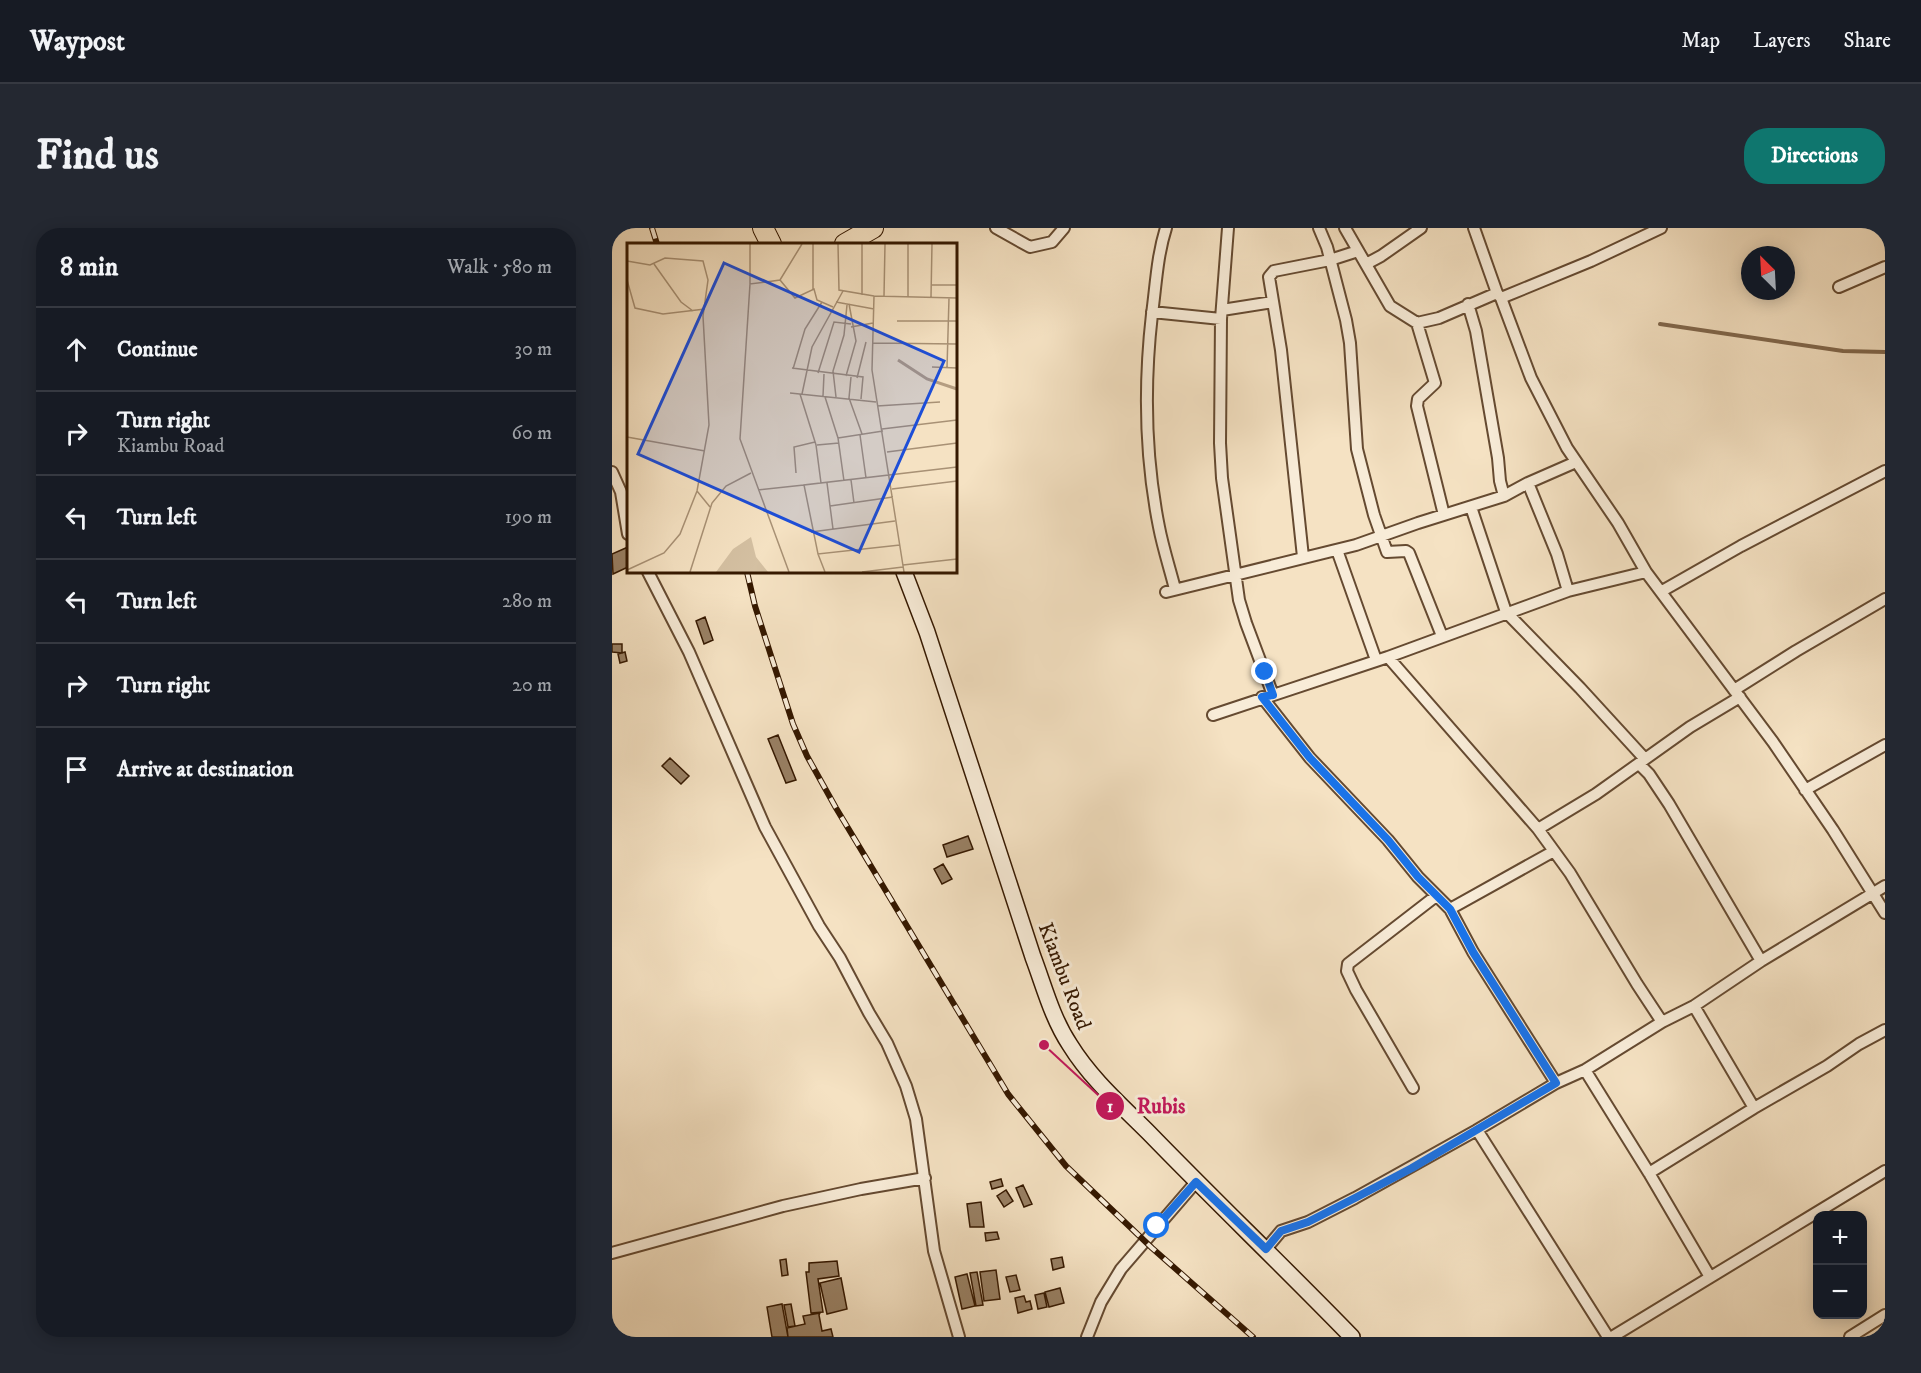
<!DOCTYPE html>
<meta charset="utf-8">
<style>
:root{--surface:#171b24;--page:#242831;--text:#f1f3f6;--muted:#9ea1a6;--line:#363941;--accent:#0f766e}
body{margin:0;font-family:"IM FELL DW Pica",serif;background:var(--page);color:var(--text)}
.controls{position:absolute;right:18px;bottom:18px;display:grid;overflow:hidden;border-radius:12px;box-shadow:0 3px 15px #0003}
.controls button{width:54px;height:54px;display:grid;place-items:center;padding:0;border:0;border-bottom:2px solid var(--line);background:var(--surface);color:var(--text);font:30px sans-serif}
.compass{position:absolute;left:1129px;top:18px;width:54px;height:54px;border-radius:50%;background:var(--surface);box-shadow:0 3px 15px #0003;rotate:336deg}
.stop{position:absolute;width:18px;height:18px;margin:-14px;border:4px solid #1a73e8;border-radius:50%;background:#fff}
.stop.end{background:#1a73e8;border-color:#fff;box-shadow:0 2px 6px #0008}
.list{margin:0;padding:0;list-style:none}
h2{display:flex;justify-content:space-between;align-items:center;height:78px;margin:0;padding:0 24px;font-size:26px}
h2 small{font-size:20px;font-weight:400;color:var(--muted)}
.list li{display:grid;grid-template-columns:39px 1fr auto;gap:18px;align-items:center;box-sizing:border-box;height:84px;padding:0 24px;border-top:2px solid var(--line)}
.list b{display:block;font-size:22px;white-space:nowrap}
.list p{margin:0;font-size:20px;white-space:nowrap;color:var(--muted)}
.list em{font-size:20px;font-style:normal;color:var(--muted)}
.icon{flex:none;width:33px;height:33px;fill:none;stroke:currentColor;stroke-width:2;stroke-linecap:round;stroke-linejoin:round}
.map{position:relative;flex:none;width:1273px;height:1109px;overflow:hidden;border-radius:24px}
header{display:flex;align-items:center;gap:36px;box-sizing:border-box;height:84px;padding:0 30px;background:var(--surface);border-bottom:2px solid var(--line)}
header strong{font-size:28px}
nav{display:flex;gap:33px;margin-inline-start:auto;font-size:21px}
.intro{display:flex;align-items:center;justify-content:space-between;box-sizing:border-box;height:144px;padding:0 36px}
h1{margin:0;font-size:42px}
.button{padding:15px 27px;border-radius:24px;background:var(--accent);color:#fff;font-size:21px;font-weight:700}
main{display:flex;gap:36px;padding:0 36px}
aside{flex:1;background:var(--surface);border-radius:24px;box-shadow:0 3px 15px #0003}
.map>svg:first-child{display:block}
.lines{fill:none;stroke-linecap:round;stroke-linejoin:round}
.stream{stroke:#81684d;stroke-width:4}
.building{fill:#998165;stroke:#351800;stroke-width:1.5}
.street-casing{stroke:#654a31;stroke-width:14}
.secondary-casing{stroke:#351800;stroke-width:18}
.highway-casing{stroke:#351800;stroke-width:22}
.street{stroke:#f8ecd8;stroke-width:10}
.secondary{stroke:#f8ecd8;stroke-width:15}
.highway{stroke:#f5e2c3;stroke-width:20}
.rail-casing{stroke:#351800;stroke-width:6}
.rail{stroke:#f8ecd8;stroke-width:4;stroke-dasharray:11;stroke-linecap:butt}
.route{stroke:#1a73e8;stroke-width:8}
.labels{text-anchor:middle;stroke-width:6;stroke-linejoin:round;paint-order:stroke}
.street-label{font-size:21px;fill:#351800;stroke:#f8ecd8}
.inset-river{fill:none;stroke:#b49d81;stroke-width:3}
.inset-road{fill:none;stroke:#a89175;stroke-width:1.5}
.view{fill:#1d4ed8;fill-opacity:0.15;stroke:#1d4ed8;stroke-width:3}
.inset-edge{fill:none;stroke:#351800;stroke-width:3}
.leader{fill:none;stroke:#c2185b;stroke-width:2}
.callout-dot{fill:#c2185b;stroke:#f8ecd8;stroke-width:2}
.mark-label{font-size:18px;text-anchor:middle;font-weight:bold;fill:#fff}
.callout-label{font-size:22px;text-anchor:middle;font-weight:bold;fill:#c2185b;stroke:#f8ecd8;stroke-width:6;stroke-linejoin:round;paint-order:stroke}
</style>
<header>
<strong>Waypost</strong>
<nav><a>Map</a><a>Layers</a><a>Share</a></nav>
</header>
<div class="intro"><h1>Find us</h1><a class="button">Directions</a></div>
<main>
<aside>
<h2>8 min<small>Walk · 580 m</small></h2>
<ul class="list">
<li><svg class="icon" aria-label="ahead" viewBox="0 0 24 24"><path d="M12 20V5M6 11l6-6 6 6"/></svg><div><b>Continue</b></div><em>30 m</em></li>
<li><svg class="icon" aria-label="right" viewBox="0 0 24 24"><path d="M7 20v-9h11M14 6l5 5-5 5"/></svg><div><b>Turn right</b><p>Kiambu Road</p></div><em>60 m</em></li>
<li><svg class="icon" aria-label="left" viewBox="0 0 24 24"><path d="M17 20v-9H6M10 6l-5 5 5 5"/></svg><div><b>Turn left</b></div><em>190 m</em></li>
<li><svg class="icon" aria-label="left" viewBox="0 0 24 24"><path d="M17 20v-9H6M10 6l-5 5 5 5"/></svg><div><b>Turn left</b></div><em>280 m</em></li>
<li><svg class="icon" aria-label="right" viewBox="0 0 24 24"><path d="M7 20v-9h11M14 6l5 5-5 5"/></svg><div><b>Turn right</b></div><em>20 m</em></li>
<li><svg class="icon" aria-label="arrive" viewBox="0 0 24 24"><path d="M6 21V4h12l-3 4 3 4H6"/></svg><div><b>Arrive at destination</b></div></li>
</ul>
</aside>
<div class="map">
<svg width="1273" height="1109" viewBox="0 0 1273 1109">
<rect width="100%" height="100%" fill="#f5e2c3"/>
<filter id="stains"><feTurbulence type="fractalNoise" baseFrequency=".00333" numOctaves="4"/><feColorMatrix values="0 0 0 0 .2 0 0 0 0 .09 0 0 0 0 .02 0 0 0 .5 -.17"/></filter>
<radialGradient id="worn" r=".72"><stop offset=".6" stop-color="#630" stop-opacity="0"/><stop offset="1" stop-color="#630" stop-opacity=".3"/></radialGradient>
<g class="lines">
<!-- stream -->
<path class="stream" d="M1048 96 1231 123 1273 124"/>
</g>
<!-- building -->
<path class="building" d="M16 319V339L1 346 0 326Z
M93 389 101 412 92 416 84 393Z
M0 416H10V425L0 424Z
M13 424 15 433 8 435 6 426Z
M166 507 184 552 174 555 156 511Z
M58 530 77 548 69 556 50 538Z
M356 608 361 621 335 629 331 617Z
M331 636 340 651 330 656 322 641Z
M389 951 391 958 380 961 378 954Z
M411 957 420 976 412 979 404 960Z
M394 962 401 973 392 979 385 968Z
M369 974 372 999H358L355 976Z
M385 1004 387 1011 374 1013 373 1005Z
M450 1029 452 1039 441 1042 439 1031Z
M174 1031 176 1047 170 1048 168 1032Z
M225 1033 227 1048 206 1051 211 1084 199 1085 194 1044H197V1035Z
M384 1042 388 1071 372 1073 368 1044Z
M365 1044 371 1077 364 1078 358 1045Z
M355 1046 363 1078 350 1081 343 1049Z
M404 1047 408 1062 398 1064 394 1049Z
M229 1050 235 1081 215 1086 208 1055Z
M448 1060 452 1075 437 1079 433 1064Z
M432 1065 435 1079 426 1081 423 1067Z
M412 1068 414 1074 418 1073 420 1081 406 1085 403 1070Z
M170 1076 176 1109H160L155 1079Z
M179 1076 183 1098 176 1099 172 1077Z
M208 1085 207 1087 210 1103 219 1101 221 1109H176L175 1100 193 1096 191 1088Z"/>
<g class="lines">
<defs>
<path id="street" d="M384 0 418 19 440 14 452 0
M554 0C545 28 544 57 540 86 532 156 533 229 547 299 551 320 558 341 563 361
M616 0 609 91 608 215 610 250 627 372 634 395 661 467
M707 0 715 19 734 92 738 115 745 221 762 287 775 324 794 323 797 325 830 408
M733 0 778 78 805 95 823 155 806 171 805 178 832 287
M862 0 885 65 889 70 919 150 955 220 1006 295 1034 344 1161 514 1221 602 1273 685
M754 36 769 28 809 0
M1227 59 1273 39
M889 70 979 33 1049 0
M856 76 864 103 886 230 888 253 892 268
M610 82 661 74
M540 84 609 91
M805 95 827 90 885 65
M0 244 9 264 16 306
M916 255 964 234
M859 279 894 384 968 460 1033 531
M725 322 764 432
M691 329 669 122 657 49 662 43 718 32 746 23
M36 344 77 424 153 599 207 698 228 730 257 785 275 815 294 858 304 891 322 1023 347 1109
M1050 363 1129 318 1273 243
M554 364 744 317 806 295 892 268 916 255 945 326 956 363
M776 429 926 601 958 645 1025 756 1050 794
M1122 462 1184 423 1273 371
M650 469 698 530 776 612 806 649 838 681 861 724 944 855
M601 487 776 429 956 363 1034 344
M1027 536 1037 546 1057 576 1149 733
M1193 562 1273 517
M926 601 984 566 1078 499 1128 469
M838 681 942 623
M1082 778 1142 880
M973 842 1037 945 1098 1049
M801 860 744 762 735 743 736 736 824 668
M1037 945 1142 880 1215 838 1247 816 1273 802
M654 1021 669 1003 696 994 743 970 865 902
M0 1025 171 978 249 961 313 950
M475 1109 489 1074 509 1041 584 954
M996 1109 865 902 944 855 973 842 1050 794 1082 778 1149 733 1273 658
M1000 1109 1273 943
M1238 1109 1273 1087"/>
<path id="secondary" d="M292 344 315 404 421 729C432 758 440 790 458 817 479 851 509 877 537 905 604 974 673 1040 740 1109"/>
<path id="highway" d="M151 0 159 16
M233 16 261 0"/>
</defs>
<!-- street casing -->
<use href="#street" class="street-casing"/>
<!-- secondary casing -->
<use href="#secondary" class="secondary-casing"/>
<!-- highway casing -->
<use href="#highway" class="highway-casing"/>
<!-- street -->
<use href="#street" class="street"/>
<!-- secondary -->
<use href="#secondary" class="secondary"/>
<!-- highway -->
<use href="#highway" class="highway"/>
<defs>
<path id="rail" d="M40 0 45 16
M135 344 143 378 181 496 195 528 224 580 396 866 454 938 540 1020 641 1109"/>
</defs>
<!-- rail casing -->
<use href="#rail" class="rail-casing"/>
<!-- rail -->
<use href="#rail" class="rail"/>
</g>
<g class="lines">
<!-- route -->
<path class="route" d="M545 998 584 954 654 1021 669 1003 696 994 743 970 800 940 944 855 861 724 838 681 806 649 776 612 698 530 650 469 661 467 653 444"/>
</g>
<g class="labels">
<!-- street labels -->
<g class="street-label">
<text transform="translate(453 748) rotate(69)" y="7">Kiambu Road</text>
</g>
</g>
<!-- overview -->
<g transform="translate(15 15)">
<rect width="330" height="330" fill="#f5e2c3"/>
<path d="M124 294 129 314 141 329H89L106 306Z" fill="#d4c0a2"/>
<path class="inset-river" d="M271 117 300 136 330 146"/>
<path class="inset-road" d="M123 1V41L153 37 175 1M211 1 212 47 247 53 330 55M281 1V54M0 18 23 22 38 15 76 18 81 37 76 73 82 182 70 248 53 291 37 310 0 327M27 21 54 59 66 68M0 37 8 65 36 71 78 66M153 37 168 55 187 46 190 57 206 64M123 41 113 196 162 329M305 42H330M186 46V1M235 52V1M247 53 245 127 277 329M257 53 258 1M304 54 305 1M209 59 247 66M270 78H330M224 84 246 80M245 100 330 101M305 124 330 125M165 125 236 134 234 156M320 125 322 55M166 126 178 86 195 59M191 130 207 79 224 81M219 133 229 98 222 61M224 134 222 155 235 191M230 135 239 99M163 150 249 159M173 151 189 202 194 240M175 151 185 104 216 48M196 153 197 131M198 154 211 195 217 238M209 154 206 128 217 92 220 62M250 163 313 159M255 186 330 177M233 192 239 235M0 194 78 208M211 195 256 188M190 202 212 200M260 209 330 200M169 230 167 204 188 199M224 237 227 260M200 240 206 286M265 246 330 238M131 247 177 242M70 248 83 264M203 263 266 254M184 289 268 278M273 302 191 311 177 242 330 224M191 311 198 329M276 322 330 316M63 329 85 260 99 243 124 230M235 329 276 324"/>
<path class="view" d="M97 20 317 118 232 309 11 211Z"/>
<rect width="330" height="330" class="inset-edge"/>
</g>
<!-- callouts -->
<path class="leader" d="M432 817L498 878"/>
<g class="callout-dot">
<circle cx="432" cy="817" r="6"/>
<circle cx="498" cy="878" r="15"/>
</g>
<g class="mark-label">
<text x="498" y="884">1</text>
</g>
<g class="callout-label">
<text x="549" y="885">Rubis</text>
</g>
<rect width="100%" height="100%" filter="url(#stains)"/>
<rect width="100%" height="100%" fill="url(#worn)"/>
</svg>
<div class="controls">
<button>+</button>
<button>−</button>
</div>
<svg class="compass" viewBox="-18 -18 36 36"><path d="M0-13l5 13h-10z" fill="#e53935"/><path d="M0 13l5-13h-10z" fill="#9ea1a6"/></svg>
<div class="stop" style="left:545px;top:998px"></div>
<div class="stop end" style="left:653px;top:444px"></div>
</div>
</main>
